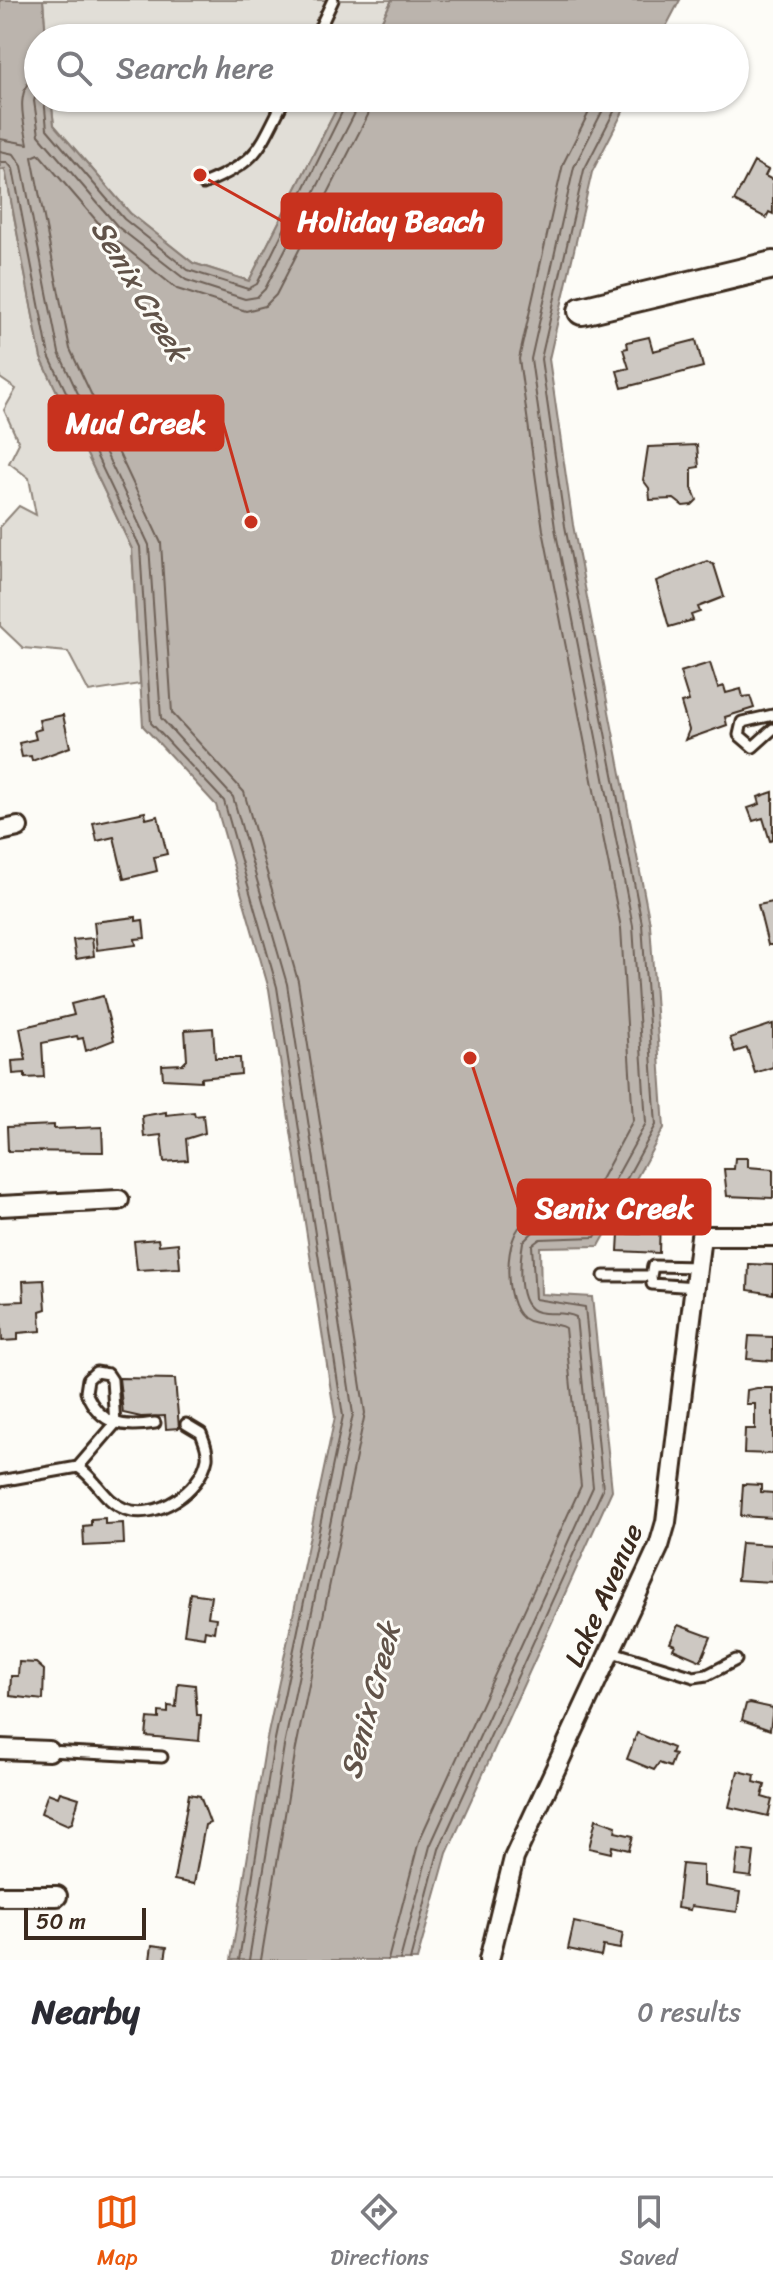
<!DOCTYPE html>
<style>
:root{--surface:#fff;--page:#f2f2f3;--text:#2b2b33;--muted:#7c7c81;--line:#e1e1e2;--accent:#ea580c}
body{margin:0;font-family:Sriracha,sans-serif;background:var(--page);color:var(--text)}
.scale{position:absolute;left:24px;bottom:20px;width:122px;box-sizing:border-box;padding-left:8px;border:4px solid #3b2a1e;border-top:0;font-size:22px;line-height:28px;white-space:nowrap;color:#3b2a1e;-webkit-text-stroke:6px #fdfcf7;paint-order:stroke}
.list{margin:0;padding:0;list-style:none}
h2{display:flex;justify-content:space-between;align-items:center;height:104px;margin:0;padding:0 32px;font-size:34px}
h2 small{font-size:26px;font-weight:400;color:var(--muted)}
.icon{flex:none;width:44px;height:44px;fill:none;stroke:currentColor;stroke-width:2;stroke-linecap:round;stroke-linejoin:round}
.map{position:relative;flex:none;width:773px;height:1960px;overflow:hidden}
.search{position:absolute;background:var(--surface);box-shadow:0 2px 6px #0004;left:24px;right:24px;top:24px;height:88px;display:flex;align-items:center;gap:20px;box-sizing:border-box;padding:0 28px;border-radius:44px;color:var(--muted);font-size:30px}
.sheet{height:216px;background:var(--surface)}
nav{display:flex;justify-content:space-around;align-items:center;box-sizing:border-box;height:112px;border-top:2px solid var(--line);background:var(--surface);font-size:22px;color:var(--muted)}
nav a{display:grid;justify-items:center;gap:4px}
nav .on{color:var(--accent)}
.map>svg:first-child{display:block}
.green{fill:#e1ded7;stroke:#8e847a;stroke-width:2}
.water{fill:#bbb4ad;stroke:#887d74;stroke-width:2}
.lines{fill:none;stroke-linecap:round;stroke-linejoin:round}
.shore{stroke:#6e6157;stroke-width:2}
.building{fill:#cdc8c2;stroke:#3b2a1e;stroke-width:2}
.lane-casing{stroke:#3b2a1e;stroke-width:15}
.street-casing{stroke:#3b2a1e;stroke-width:24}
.secondary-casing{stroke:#3b2a1e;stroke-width:32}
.lane{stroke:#fdfcf7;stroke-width:9}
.street{stroke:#fdfcf7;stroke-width:18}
.secondary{stroke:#fdfcf7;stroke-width:26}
.labels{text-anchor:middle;stroke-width:6;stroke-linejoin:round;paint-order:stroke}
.street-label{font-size:28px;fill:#3b2a1e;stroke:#fdfcf7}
.water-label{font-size:30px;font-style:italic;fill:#615349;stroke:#fdfcf7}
.leader{fill:none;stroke:#c8321e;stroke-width:3}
.callout-dot{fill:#c8321e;stroke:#fdfcf7;stroke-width:3}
.callout{fill:#c8321e;stroke:#c8321e;stroke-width:3}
.callout-label{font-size:30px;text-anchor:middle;font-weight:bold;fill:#fff}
</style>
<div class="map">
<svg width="773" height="1960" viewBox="0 0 773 1960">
<rect width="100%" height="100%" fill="#fdfcf7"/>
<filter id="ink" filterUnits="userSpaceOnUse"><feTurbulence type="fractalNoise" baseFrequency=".0125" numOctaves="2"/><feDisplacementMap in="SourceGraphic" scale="16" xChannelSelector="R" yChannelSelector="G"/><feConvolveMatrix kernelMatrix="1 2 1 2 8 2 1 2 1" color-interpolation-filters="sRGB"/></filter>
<g filter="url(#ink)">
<!-- green -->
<path class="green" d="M43 0H392L373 38H46Z
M51 98H342L249 281 193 263 130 213 54 125Z
M5 169 41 358 132 549 140 684 89 692 68 652 23 648 0 626V527L19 506 36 515 29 478 9 463 19 443 4 410 16 389 0 378V170Z"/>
<!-- water -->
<path class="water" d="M0 0H43L46 38H38V98H51L54 125 130 213 193 263 249 281 342 98H630L592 172 549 359 573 525 650 924 664 1128 599 1246 540 1247 541 1294 592 1297 612 1490 447 1853 417 1960H231L266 1743 335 1417 269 989 216 805 143 726 132 549 41 358 5 169 0 170Z
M392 0H680L660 38H373Z"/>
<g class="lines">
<!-- shore -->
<path class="shore" d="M38 88 34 101 39 135 118 227 186 280 245 299 257 297 265 289 357 109 359 98
M44 98 47 129 124 219 188 270 248 289 257 284 349 98
M0 139 28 144C23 119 14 90 38 72
M0 151 14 154 22 166 59 353 149 545 161 718 233 797 287 984 353 1414 284 1746 249 1960
M0 162H7L13 169 49 356 140 547 151 723 224 801 277 987 343 1416 274 1744 239 1960
M261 1960 296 1748 365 1413 298 981 244 792 172 713 161 543 70 349 32 157 39 154 108 234 177 289 246 311 265 306 276 295 368 115 371 98
M388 1960 419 1841 581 1486 565 1328C553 1321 536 1327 523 1318 503 1303 503 1234 526 1221 542 1211 564 1218 582 1215L633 1120 621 928 543 530 519 359 563 164 596 98
M400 1960 430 1846 593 1487 576 1317C565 1311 551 1315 538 1312 515 1307 520 1260 523 1242L536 1229 589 1227 646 1123 633 926 555 528 531 359 574 167 609 98
M410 1960 439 1849 603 1489 585 1307 535 1299 532 1245 540 1239 595 1237 656 1125 642 924 565 526 541 359 584 170 621 98"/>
</g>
<!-- building -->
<path class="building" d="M754 162 768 170 765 176 773 180V214L769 212 766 218 734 201Z
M649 337 653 351 696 340 703 367 622 388 617 371 629 368 623 349 628 348 627 342Z
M697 445 699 467 692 468V488L697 500 692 505 683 506 674 499 650 500 649 488 643 480 648 447Z
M707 561 714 565 724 597 698 607 700 612 691 615 693 620 669 627 656 581Z
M710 663 718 688 724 686 726 693 741 689 743 697 750 696 754 708 725 717 727 725 685 740 689 730 681 703 689 701 680 672Z
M63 715 70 747 32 761 31 756 22 757 19 743 36 739 34 731 41 729 39 720Z
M773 792V840L770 841 763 818 753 821 748 808 760 804 758 797Z
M145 812 146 819 158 816 167 854 154 857 157 871 124 879 114 837 97 841 93 823Z
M773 902V945H768L758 905Z
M136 917V921L143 920 145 938 135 939 136 945 97 950 94 922Z
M92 938 94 956 76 959 73 940Z
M103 996 114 1040 86 1051 83 1038 78 1039 77 1036 42 1043 44 1077 25 1078V1073L13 1074 12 1061 26 1060 20 1028 74 1015 71 1004Z
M773 1024V1067L755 1073 747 1048 735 1052 730 1038Z
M213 1028 215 1058H240L241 1074 201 1078V1081L163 1079 162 1065 183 1064 187 1060 185 1030Z
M166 1112V1115L194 1112 195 1116 203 1115 205 1133 186 1139 188 1160 164 1162 161 1135 144 1137 142 1116Z
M54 1125V1129L102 1127 103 1152 8 1151 7 1127Z
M735 1158H748V1167L773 1169V1198L727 1196 724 1169H734Z
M645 1217 660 1218 659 1253 618 1251 619 1233 641 1234Z
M158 1239 159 1245 178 1243 180 1268 137 1270 134 1241Z
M749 1264 773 1265V1294L748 1290Z
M44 1280 46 1309 40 1311 41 1331 18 1333V1340L2 1341 0 1302 24 1301 23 1281Z
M749 1336 773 1337V1361L747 1359Z
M119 1378 175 1379 179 1428 166 1429 165 1416 141 1417 123 1413Z
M757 1388H773V1454L744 1453 745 1429H755V1404H746L747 1390Z
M743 1484 761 1485V1492L773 1493V1518L741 1516Z
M105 1518V1524L123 1523 124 1544 84 1546 83 1526 91 1525V1519Z
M741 1543 773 1545V1582L737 1580Z
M190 1593 211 1596 208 1617 216 1618 214 1632 205 1630 204 1637 184 1634Z
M678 1625 711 1637 701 1661 673 1649 675 1645 670 1643Z
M19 1662 36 1663 44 1670 43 1700 10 1696 11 1676H18Z
M178 1683 195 1685 197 1715H201L199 1741 146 1736 148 1718 159 1719V1712L168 1713V1706L176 1707Z
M750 1703 773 1708 770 1730 742 1720 746 1704Z
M637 1733 673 1748 671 1753 675 1754 670 1767 659 1763 654 1770 627 1759Z
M738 1771 755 1775 754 1782 765 1785 762 1797 772 1800 768 1816 729 1807Z
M60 1792 79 1798 72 1823 68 1825 41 1813 48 1793 58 1797Z
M189 1794 200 1796 210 1823 205 1825 194 1884 174 1880Z
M596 1819 616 1826 615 1832 633 1836 629 1850 612 1846 611 1853 589 1848Z
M738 1850 754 1852 751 1877 735 1875Z
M682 1864 703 1866V1886L740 1892 737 1912 691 1906 690 1910 677 1908Z
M574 1922 623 1933 620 1949 603 1946 601 1956 568 1949Z
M152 1945 167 1947 165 1960H150Z"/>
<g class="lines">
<defs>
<path id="lane" d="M315 38 333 0
M203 184C259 161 258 151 285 98
M773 715 742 722 739 735 753 747 773 729
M604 1276H651
M651 1276 653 1266 699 1267
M651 1276 652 1284 696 1287
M78 1467 115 1424 112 1380 108 1374 96 1372 88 1379 86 1392C100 1426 124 1428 155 1423
M0 1481 78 1467C96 1478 104 1501 125 1509 156 1521 201 1491 207 1458 208 1449 204 1441 201 1433L186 1424
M609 1651 694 1677 707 1675 736 1660
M49 1751 162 1757"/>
<path id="street" d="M0 831 18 827
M0 1206 119 1200
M0 1749 49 1751
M0 1896H57
M489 1960 514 1858 659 1546 666 1522 701 1236H773"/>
<path id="secondary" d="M582 311 773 265"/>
</defs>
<!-- lane casing -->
<use href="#lane" class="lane-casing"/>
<!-- street casing -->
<use href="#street" class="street-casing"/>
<!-- secondary casing -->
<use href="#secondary" class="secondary-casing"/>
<!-- lane -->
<use href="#lane" class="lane"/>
<!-- street -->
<use href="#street" class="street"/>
<!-- secondary -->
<use href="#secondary" class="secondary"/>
</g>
</g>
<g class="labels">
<!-- street labels -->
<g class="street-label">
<text transform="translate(603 1595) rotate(-66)" y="10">Lake Avenue</text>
</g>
<!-- water labels -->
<g class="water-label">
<text transform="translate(140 290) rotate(59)" y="10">Senix Creek</text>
<text transform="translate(370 1701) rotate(-75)" y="10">Senix Creek</text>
</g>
</g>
<!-- callouts -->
<path class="leader" d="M200 175L282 221M251 522L223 423M470 1058L518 1207"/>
<g class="callout-dot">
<circle cx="200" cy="175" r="8"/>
<circle cx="251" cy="522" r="8"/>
<circle cx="470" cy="1058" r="8"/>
</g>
<g class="callout">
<rect x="282" y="194" width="219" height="54" rx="8"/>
<rect x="49" y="396" width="174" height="54" rx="8"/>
<rect x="518" y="1180" width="192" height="54" rx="8"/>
</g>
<g class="callout-label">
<text x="391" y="231">Holiday Beach</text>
<text x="136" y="433">Mud Creek</text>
<text x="614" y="1218">Senix Creek</text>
</g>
</svg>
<div class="scale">50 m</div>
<div class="search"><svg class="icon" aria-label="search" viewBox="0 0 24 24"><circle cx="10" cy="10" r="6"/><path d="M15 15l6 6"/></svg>Search here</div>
</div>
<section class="sheet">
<h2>Nearby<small>0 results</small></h2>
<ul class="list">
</ul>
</section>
<nav>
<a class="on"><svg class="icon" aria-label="map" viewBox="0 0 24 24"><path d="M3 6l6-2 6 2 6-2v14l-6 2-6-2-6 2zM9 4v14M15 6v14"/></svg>Map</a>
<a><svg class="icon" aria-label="directions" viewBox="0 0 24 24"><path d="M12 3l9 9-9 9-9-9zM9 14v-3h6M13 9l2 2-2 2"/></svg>Directions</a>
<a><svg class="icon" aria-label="saved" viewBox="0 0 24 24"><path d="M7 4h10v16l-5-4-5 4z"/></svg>Saved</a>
</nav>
